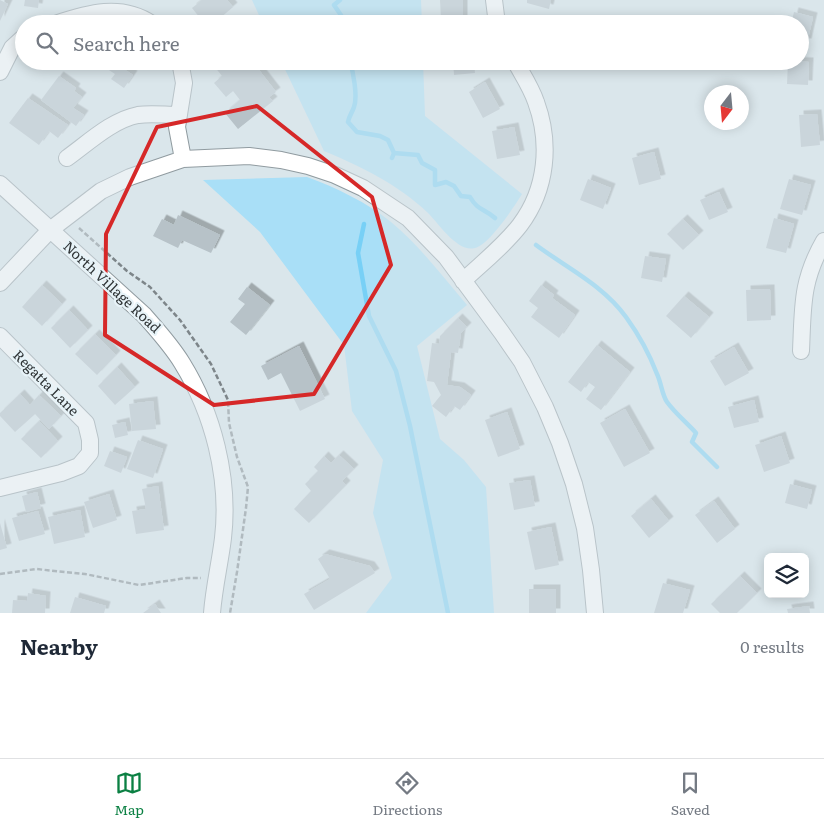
<!DOCTYPE html>
<style>
:root{--surface:#fff;--page:#f6f6f7;--text:#1f2937;--muted:#747a83;--line:#e0e1e3;--accent:#0b8043}
body{margin:0;font-family:Literata,serif;background:var(--page);color:var(--text)}
.controls{position:absolute;right:15px;bottom:15px;display:grid;overflow:hidden;border-radius:8px;box-shadow:0 2px 12px #0003}
.controls button{width:45px;height:45px;display:grid;place-items:center;padding:0;border:0;border-bottom:1px solid var(--line);background:var(--surface);color:var(--text);font:25px sans-serif}
.compass{position:absolute;left:704px;top:85px;width:45px;height:45px;border-radius:50%;background:var(--surface);box-shadow:0 2px 12px #0003;rotate:196deg}
.list{margin:0;padding:0;list-style:none}
h2{display:flex;justify-content:space-between;align-items:center;height:65px;margin:0;padding:0 20px;font-size:21px}
h2 small{font-size:16px;font-weight:400;color:var(--muted)}
.icon{flex:none;width:28px;height:28px;fill:none;stroke:currentColor;stroke-width:2;stroke-linecap:round;stroke-linejoin:round}
.map{position:relative;flex:none;width:824px;height:613px;overflow:hidden}
.search{position:absolute;background:var(--surface);box-shadow:0 2px 12px #0003;left:15px;right:15px;top:15px;height:55px;display:flex;align-items:center;gap:12px;box-sizing:border-box;padding:0 18px;border-radius:28px;color:var(--muted);font-size:19px}
.sheet{height:145px;background:var(--surface)}
nav{display:flex;justify-content:space-around;align-items:center;box-sizing:border-box;height:70px;border-top:1px solid var(--line);background:var(--surface);font-size:14px;color:var(--muted)}
nav a{display:grid;justify-items:center;gap:2px}
nav .on{color:var(--accent)}
.map>svg:first-child{display:block}
.green{fill:#a9dff7}
.lines{fill:none;stroke-linecap:round;stroke-linejoin:round}
.stream{stroke:#78d0f6;stroke-width:4.5}
.building{fill:#b7c2c8;filter:url(#shadow)}
.minor-casing{stroke:#909ba0;stroke-width:18}
.path{stroke:#7d8589;stroke-width:2.5;stroke-dasharray:5 2.5;stroke-linecap:butt}
.minor{stroke:#fff;stroke-width:16}
.marked{fill:none;stroke:#d62828;stroke-width:4;stroke-linejoin:round}
.labels{text-anchor:middle;stroke-width:4.5;stroke-linejoin:round;paint-order:stroke}
.street-label{font-size:14px;fill:#2f3436;stroke:#e7f3f8}
</style>
<div class="map">
<svg width="824" height="613" viewBox="0 0 824 613">
<defs>
<filter id="shadow"><feDropShadow dx="4.5" dy="-4.5" stdDeviation="0" flood-color="#0004"/></filter>
</defs>
<rect width="100%" height="100%" fill="#dae6eb"/>
<!-- green -->
<path class="green" d="M252 0H421L422 24H263Z
M281 61H423L425 116 522 194C514 207 489 245 475 248 458 253 439 224 428 213 399 185 362 167 324 151Z
M307 177C337 188 366 202 391 222 420 246 443 277 467 305L417 346 440 439 464 460 486 487 494 613H366L392 578 373 513 383 460 352 411 344 345 260 232 203 180Z"/>
<g class="lines">
<!-- stream -->
<path class="stream" d="M340 0 334 5 347 24
M350 61C353 72 358 96 354 107 352 113 349 116 348 122L357 132 380 136 388 140 394 153 392 158
M394 153 418 155 422 163 435 170V185L446 182 454 186 461 196 470 197C478 211 484 208 495 218
M364 224 358 253 369 316 396 371 410 426 448 613
M536 245C567 268 603 285 626 317 639 335 649 353 657 374 661 382 662 395 667 402 675 413 687 423 696 433L692 442 717 467"/>
</g>
<!-- building -->
<path class="building" d="M0 0 8 4 0 21Z
M25 0H39L38 8 24 6Z
M202 0H227L233 7 213 24H192L200 18 192 8Z
M440 0H463V20H441Z
M527 0H551L549 9 527 3Z
M794 12 813 17 807 43 800 42V24H791Z
M95 61H131L125 70 133 75 124 88 111 79 115 74Z
M220 61H252L276 92 269 97 273 101 238 129 225 113 240 100 233 91 226 97 214 83 222 76 214 66Z
M453 61H474L475 73 454 75Z
M788 61 809 62 808 85 787 84Z
M59 76 76 88 74 91 82 97 73 108 84 115 76 126 41 100Z
M485 82 500 109 483 118 469 92Z
M28 98 68 125 58 138 49 131 39 145 9 123Z
M817 114 820 145 801 147 799 115Z
M514 127 520 155 497 159 492 131Z
M654 152 661 179 639 185 632 158Z
M588 179 611 188 603 209 580 200Z
M789 179 811 185 802 215 780 209Z
M719 192 728 212 709 220 700 200Z
M178 215 220 235 211 253 182 240 178 248 153 236 162 219 174 225Z
M774 218 794 224 786 253 766 248Z
M683 219 699 235 683 250 667 234Z
M645 256 666 259 662 282 641 278Z
M42 285 62 304 42 326 22 307Z
M541 285 554 295 552 298 575 315 559 338 531 317 538 308 529 301Z
M247 287 270 305 246 335 230 322 245 304 238 299Z
M770 289 771 320 747 321 746 290Z
M684 296 709 317 691 338 666 316Z
M69 310 88 330 70 348 51 328Z
M458 318 467 327 461 333 458 353 451 352 447 385 460 387 471 395 460 410 454 406 446 417 432 406 441 395 434 382 427 381 432 343 439 344 440 336Z
M95 334 116 355 97 375 75 354Z
M597 345 630 372 601 410 586 399 595 387 588 382 581 392 568 382Z
M299 346 325 399 300 411 281 373 268 380 261 366Z
M734 347 749 373 725 386 710 361Z
M117 367 135 387 115 405 98 386Z
M20 394 30 405 39 395 61 416 49 429 35 414 15 432 0 416V413Z
M754 400 759 422 734 428 728 407Z
M153 401 156 429 132 431 129 404Z
M625 409 650 453 624 467 600 423Z
M507 412 520 449 498 457 485 420Z
M39 421 58 441 41 458 21 439Z
M125 422 128 435 115 438 112 425Z
M781 436 790 463 764 472 755 445Z
M138 440 163 449 153 478 127 469Z
M110 451 127 457 121 473 104 466Z
M339 455 354 469 342 481 346 485 309 523 294 509 311 491 305 484 318 471 314 467 324 456 331 463Z
M530 480 535 506 514 510 509 483Z
M790 484 812 490 807 509 785 503Z
M158 486 164 530 136 534 132 511 146 509 142 489Z
M37 492 41 508 26 512 22 496Z
M109 494 117 520 93 528 84 502Z
M651 499 669 521 649 538 631 516Z
M714 501 735 529 717 543 695 515Z
M80 510 85 537 54 544 48 517Z
M38 511 45 534 19 541 12 518Z
M0 523 7 548 0 550Z
M551 527 559 565 535 570 527 532Z
M325 554 370 566 375 573 314 610 304 594 330 579 318 559Z
M740 576 757 593 737 613H720L711 604Z
M663 583 690 590 683 613H654Z
M529 589H556V613H529Z
M28 593 46 596 45 613H12L13 600 27 601Z
M75 597 106 606 104 613H70Z
M155 604 161 613H143Z
M809 606 810 613H788L787 609Z"/>
<g class="lines">
<defs>
<path id="minor" d="M494 0 497 24
M55 24C88 13 121 3 152 24
M180 61 184 83 177 127 183 159
M0 72 12 48 24 37
M67 158C88 143 112 120 138 115 151 113 165 115 178 115
M0 184 144 315C157 330 171 345 182 363 213 413 230 478 223 538 220 563 214 587 212 613
M463 281C482 263 504 246 520 225 547 189 551 143 536 102 531 87 522 74 515 61
M0 283 50 230 101 191 130 177 183 159 249 156 281 160 308 166 335 175 363 188 408 218 446 257 502 333 522 362 545 407 560 443 574 484 585 528 591 570 595 613
M0 336 86 423 90 440V453L79 466 61 473 0 488
M801 351C803 307 801 281 824 241"/>
</defs>
<!-- minor casing -->
<use href="#minor" class="minor-casing"/>
<!-- path -->
<path class="path" d="M79 228 127 271 150 287 180 320 211 364 228 400 229 423 237 457 248 487 246 508 237 572 230 613
M0 574 36 569 85 574 139 585 187 578H201"/>
<!-- minor -->
<use href="#minor" class="minor"/>
</g>
<!-- marked area -->
<path d="M0 0H824V613H0ZM257 106 372 197 391 265 314 394 214 405 105 335 106 234 157 127Z" fill="#dae6eb" fill-opacity=".55" fill-rule="evenodd"/>
<path class="marked" d="M257 106 372 197 391 265 314 394 214 405 105 335 106 234 157 127Z"/>
<g class="labels">
<!-- street labels -->
<g class="street-label">
<text transform="translate(112 287) rotate(43)" y="5">North Village Road</text>
<text transform="translate(46 383) rotate(45)" y="5">Regatta Lane</text>
</g>
</g>
</svg>
<div class="controls">
<button><svg class="icon" aria-label="layers" viewBox="0 0 24 24"><path d="M12 4l9 5-9 5-9-5zM3 14l9 5 9-5"/></svg></button>
</div>
<svg class="compass" viewBox="-18 -18 36 36"><path d="M0-13l5 13h-10z" fill="#e53935"/><path d="M0 13l5-13h-10z" fill="#747a83"/></svg>
<div class="search"><svg class="icon" aria-label="search" viewBox="0 0 24 24"><circle cx="10" cy="10" r="6"/><path d="M15 15l6 6"/></svg>Search here</div>
</div>
<section class="sheet">
<h2>Nearby<small>0 results</small></h2>
<ul class="list">
</ul>
</section>
<nav>
<a class="on"><svg class="icon" aria-label="map" viewBox="0 0 24 24"><path d="M3 6l6-2 6 2 6-2v14l-6 2-6-2-6 2zM9 4v14M15 6v14"/></svg>Map</a>
<a><svg class="icon" aria-label="directions" viewBox="0 0 24 24"><path d="M12 3l9 9-9 9-9-9zM9 14v-3h6M13 9l2 2-2 2"/></svg>Directions</a>
<a><svg class="icon" aria-label="saved" viewBox="0 0 24 24"><path d="M7 4h10v16l-5-4-5 4z"/></svg>Saved</a>
</nav>
